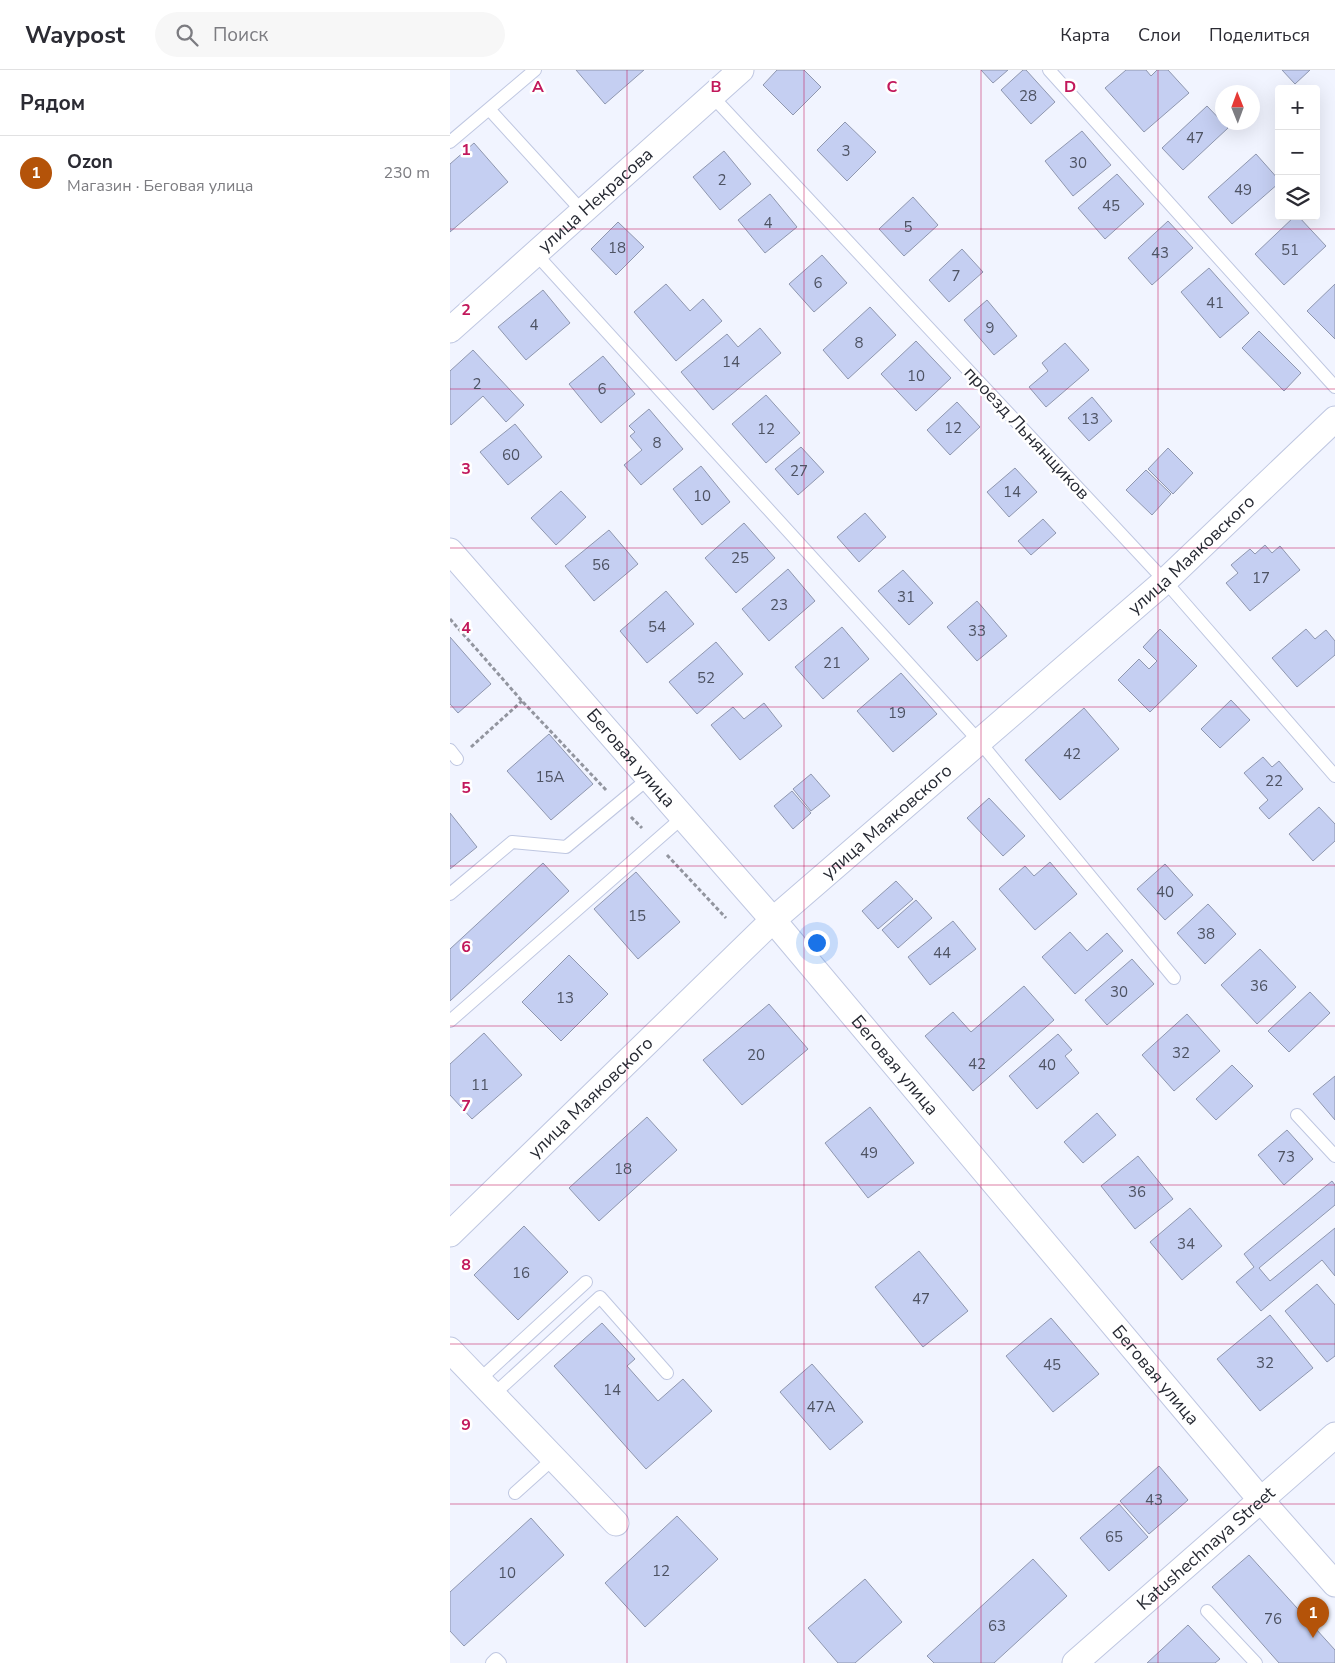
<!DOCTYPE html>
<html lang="ru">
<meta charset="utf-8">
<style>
:root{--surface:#fff;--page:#f7f7f7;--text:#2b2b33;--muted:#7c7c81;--line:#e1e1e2;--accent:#b45309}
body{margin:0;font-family:"Nunito Sans",sans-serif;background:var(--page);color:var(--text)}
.controls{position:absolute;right:15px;top:15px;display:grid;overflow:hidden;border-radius:5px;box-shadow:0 5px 20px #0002}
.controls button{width:45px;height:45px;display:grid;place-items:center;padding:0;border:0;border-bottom:1px solid var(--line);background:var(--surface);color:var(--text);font:25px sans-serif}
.compass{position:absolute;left:765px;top:15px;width:45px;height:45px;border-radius:50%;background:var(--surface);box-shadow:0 5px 20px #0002;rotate:359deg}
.you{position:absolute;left:366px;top:872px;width:18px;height:18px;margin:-12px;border:4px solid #fff;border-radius:50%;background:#1a73e8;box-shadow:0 0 0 8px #1a73e833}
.badge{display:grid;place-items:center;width:32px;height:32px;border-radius:50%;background:var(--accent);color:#fff;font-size:16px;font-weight:700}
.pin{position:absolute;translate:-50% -41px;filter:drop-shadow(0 1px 2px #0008)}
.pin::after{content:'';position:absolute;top:26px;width:18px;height:15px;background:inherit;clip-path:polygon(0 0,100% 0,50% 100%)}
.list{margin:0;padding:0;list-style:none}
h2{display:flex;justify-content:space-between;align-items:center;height:65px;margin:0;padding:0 20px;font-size:21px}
h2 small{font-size:16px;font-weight:400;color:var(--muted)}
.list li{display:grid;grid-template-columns:32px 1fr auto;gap:15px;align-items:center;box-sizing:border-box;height:75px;padding:0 20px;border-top:1px solid var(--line)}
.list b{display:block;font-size:19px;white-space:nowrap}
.list p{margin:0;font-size:16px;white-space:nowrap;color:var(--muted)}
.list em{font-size:16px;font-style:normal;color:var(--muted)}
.icon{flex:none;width:28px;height:28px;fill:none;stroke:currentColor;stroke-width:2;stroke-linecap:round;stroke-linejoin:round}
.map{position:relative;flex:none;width:885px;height:1593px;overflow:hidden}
header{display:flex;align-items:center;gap:30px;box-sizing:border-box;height:70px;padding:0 25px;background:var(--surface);border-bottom:1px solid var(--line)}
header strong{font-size:24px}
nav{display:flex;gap:28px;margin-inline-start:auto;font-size:18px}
.search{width:350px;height:45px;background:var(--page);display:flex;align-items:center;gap:12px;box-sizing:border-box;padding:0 18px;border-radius:28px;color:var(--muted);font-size:19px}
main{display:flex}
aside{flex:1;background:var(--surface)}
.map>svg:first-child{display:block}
.building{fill:#c5cff2;stroke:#8f97af}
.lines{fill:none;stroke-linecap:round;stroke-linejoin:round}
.lane-casing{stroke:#bfc7e1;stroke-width:14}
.street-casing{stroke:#bfc7e1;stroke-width:27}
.path{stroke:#92959f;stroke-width:3;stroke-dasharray:4 2.5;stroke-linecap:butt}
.lane{stroke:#fff;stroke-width:12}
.street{stroke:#fff;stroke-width:25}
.grid{fill:none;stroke:#c2185b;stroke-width:1;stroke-opacity:0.55}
.labels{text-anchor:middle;stroke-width:5;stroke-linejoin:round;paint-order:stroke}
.number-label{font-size:15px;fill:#4e5363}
.street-label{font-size:18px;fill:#272a33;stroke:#fff}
.grid-label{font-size:16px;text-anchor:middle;font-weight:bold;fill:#c2185b;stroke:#fff;stroke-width:5;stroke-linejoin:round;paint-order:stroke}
</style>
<header>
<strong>Waypost</strong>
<div class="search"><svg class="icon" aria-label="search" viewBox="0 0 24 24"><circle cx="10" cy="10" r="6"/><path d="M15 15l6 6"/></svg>Поиск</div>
<nav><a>Карта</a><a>Слои</a><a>Поделиться</a></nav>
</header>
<main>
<aside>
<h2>Рядом<small></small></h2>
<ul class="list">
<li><span class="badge">1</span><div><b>Ozon</b><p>Магазин · Беговая улица</p></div><em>230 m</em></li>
</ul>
</aside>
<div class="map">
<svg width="885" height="1593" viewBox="0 0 885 1593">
<rect width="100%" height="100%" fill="#f1f4ff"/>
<!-- building -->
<path class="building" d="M126 0H194L155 34Z
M327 0H354L371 17 343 45 313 15Z
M531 0H558L543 13Z
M573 0H576L605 32 581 54 551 20Z
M676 0H696L701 6 707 0H718L739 23 694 62 655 18Z
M832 0H860L845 14Z
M757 36 778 58 733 100 712 78Z
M395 52 426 82 397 111 367 80Z
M632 61 661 95 623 126 595 91Z
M24 73 58 112 0 162V94Z
M274 81 301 114 270 140 243 107Z
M806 84 829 110V113L782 154 758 127Z
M667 104 694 134 655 169 628 138Z
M320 124 347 157 315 183 288 150Z
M463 127 488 155 454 186 429 159Z
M845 146H848L876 176 834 215 805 184Z
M718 151 743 178 702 215 678 188Z
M168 152 194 177 166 205 141 179Z
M512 179 533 202 499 232 479 210Z
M372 185 397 213 364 242 339 214Z
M759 198 799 243 770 268 731 222Z
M216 214 240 241 253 229 272 251 226 291 184 242Z
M885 214V269L857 241Z
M93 220 120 253 76 290 48 257Z
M537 230 567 266 544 285 514 250Z
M420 237 446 265 398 309 373 280Z
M310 258 331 283 263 340 231 302 277 264 288 277Z
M809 261 851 303 834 321 792 278Z
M466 271 501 308 466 341 431 304Z
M615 273 639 300 596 337 579 317 598 301 592 293Z
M23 280 74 335 56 352 33 326 1 355 0 353V301Z
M153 286 185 324 151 353 119 314Z
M316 325 350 363 316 393 282 354Z
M642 327 662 351 639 371 618 348Z
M507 332 530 357 500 385 477 360Z
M199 339 233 379 191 415 174 395 192 380 180 366 185 362 179 356Z
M65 354 92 387 58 415 30 382Z
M351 377 374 402 348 425 325 399Z
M718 378 743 403 723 424 698 399Z
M251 396 280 432 252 455 223 419Z
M565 398 587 422 559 447 537 422Z
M696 400 721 424 702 445 676 420Z
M111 421 136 447 106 475 81 448Z
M415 443 436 467 409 492 387 467Z
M593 449 606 463 581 485 568 471Z
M294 453 325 488 286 523 255 488Z
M159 460 188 494 144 531 115 496Z
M815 475 822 483 830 476 850 500 800 541 776 513 788 503 781 495 800 479 805 484Z
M338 499 365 531 319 571 292 539Z
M453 500 483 533 459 555 428 521Z
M216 521 244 554 197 593 170 561Z
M527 531 557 566 527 591 497 557Z
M392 557 419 589 373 629 345 597Z
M710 559 747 596 700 642 668 610 689 589 699 599 707 591 693 577Z
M856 559 865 569 876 560 885 571V585L847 617 822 588Z
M0 567 41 614 8 643 0 634Z
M266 572 293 604 247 644 219 612Z
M451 603 487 644 443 682 407 641Z
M781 630 800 650 770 678 751 659Z
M314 633 332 656 290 690 261 655 283 637 294 649Z
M634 638 669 679 610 730 575 690Z
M99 664 143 714 101 750 57 701Z
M813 687 822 697 829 691 853 719 819 749 809 738 818 730 794 703Z
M361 704 380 726 361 741 343 719Z
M342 721 361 743 343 759 324 736Z
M539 728 575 766 553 786 517 748Z
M869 737 885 754V771L863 791 839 764Z
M0 743 27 777 0 799Z
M600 792 627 824 585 860 549 819 575 796 584 806Z
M93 793 119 821 0 931V879Z
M715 794 743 825 715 850 687 819Z
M186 802 230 852 188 889 144 839Z
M446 811 463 829 428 859 412 841Z
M466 830 482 848 448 878 432 860Z
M758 834 786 864 755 894 727 863Z
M503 851 526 879 480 915 458 887Z
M620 862 637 881 657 863 673 881 625 924 592 887Z
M810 879 846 917 807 954 771 915Z
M119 885 158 924 111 971 72 932Z
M682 889 704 914 657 955 635 930Z
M574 916 604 950 523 1021 475 966 503 942 521 962Z
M860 922 880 943 839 982 818 961Z
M319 934 358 979 292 1035 253 990Z
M737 944 770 981 724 1021 692 985Z
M34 963 72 1005 22 1049 0 1025V994Z
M608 964 622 980 615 986 629 1003 587 1039 559 1006Z
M782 995 803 1016 766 1050 746 1029Z
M885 1006V1050L863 1024Z
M420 1037 464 1093 418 1128 375 1073Z
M647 1043 666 1065 633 1093 614 1072Z
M197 1047 227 1080 149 1151 119 1118Z
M837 1060 863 1089 834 1115 808 1085Z
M688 1086 723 1129 685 1159 651 1116Z
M882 1111 885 1115V1135L809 1198 820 1211 885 1158V1206L872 1190 811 1241 786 1212 804 1197 794 1184Z
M740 1138 772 1176 732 1210 700 1172Z
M74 1156 118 1202 68 1250 24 1205Z
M469 1181 518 1241 473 1277 425 1217Z
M867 1214 885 1235V1286L877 1292 835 1241Z
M820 1245 863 1298 810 1341 767 1289Z
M601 1248 649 1304 603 1342 556 1286Z
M152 1253 185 1289 177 1296 208 1331 233 1309 262 1341 196 1399 104 1296Z
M362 1294 413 1352 380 1380 330 1322Z
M709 1396 738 1430 699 1464 670 1431Z
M669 1434 698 1467 659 1501 630 1468Z
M227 1446 268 1489 195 1557 155 1513Z
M81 1448 114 1485 14 1576 0 1561V1522Z
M799 1485 885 1580V1593H829L762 1517Z
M583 1489 617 1526 544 1593H484L477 1586Z
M415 1509 452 1552 405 1593H388L358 1558Z
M738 1555 770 1589 765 1593H697Z"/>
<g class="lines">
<defs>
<path id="lane" d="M599 0 885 317
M262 26 715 511 885 706
M39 39 132 141
M0 72 85 0
M86 184 529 671 724 908
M0 680 7 689
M0 824 62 772 116 777 199 708
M0 951 233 747
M847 1045 885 1086
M29 1310 136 1212
M43 1325 150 1227 217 1303
M65 1423 104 1388
M757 1541 806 1593
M42 1593 46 1589 50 1593"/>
<g id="street">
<path id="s1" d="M0 260 291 0"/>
<path id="s2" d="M0 481 323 850 810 1429 885 1514"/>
<path id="s3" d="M0 1164 323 850 715 511 885 349"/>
<path d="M0 1280 166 1453"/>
<path id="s4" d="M625 1593 885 1365"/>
</g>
</defs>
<!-- lane casing -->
<use href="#lane" class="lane-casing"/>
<!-- street casing -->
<use href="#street" class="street-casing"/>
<!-- path -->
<path class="path" d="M0 549 72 631 156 720
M21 677 72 631
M181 747 192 758
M217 785 276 848"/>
<!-- lane -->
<use href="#lane" class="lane"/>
<!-- street -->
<use href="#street" class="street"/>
</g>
<!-- grid -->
<path class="grid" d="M177 0V1593M354 0V1593M531 0V1593M708 0V1593M0 159H885M0 319H885M0 478H885M0 637H885M0 796H885M0 956H885M0 1115H885M0 1274H885M0 1434H885"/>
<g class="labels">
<!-- number labels -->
<g class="number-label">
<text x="578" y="31">28</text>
<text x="745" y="73">47</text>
<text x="396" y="86">3</text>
<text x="628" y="98">30</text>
<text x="272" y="115">2</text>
<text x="793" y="125">49</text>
<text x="661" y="141">45</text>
<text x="318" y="158">4</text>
<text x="458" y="162">5</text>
<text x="167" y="183">18</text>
<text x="840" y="185">51</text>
<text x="710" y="188">43</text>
<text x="506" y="211">7</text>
<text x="368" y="218">6</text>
<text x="765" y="238">41</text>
<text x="84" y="260">4</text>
<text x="540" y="263">9</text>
<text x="409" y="278">8</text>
<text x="281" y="297">14</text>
<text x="466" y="311">10</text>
<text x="27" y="319">2</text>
<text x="152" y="324">6</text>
<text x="640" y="354">13</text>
<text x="503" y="363">12</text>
<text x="316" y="364">12</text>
<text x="207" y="378">8</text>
<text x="61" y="390">60</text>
<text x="349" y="406">27</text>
<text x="562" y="427">14</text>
<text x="252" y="431">10</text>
<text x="290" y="493">25</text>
<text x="151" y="500">56</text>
<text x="811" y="513">17</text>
<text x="456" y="532">31</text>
<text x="329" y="540">23</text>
<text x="207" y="562">54</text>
<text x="527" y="566">33</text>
<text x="382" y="598">21</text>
<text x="256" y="613">52</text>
<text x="447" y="648">19</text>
<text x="622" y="689">42</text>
<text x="100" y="712">15А</text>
<text x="824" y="716">22</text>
<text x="715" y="827">40</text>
<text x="187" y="851">15</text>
<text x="756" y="869">38</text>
<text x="492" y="888">44</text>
<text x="809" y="921">36</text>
<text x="669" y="927">30</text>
<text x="115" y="933">13</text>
<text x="731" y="988">32</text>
<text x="306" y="990">20</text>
<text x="527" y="999">42</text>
<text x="597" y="1000">40</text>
<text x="30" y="1020">11</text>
<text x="419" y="1088">49</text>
<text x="836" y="1092">73</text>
<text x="173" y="1104">18</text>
<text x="687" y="1127">36</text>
<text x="736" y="1179">34</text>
<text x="71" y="1208">16</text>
<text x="471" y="1234">47</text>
<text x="815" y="1298">32</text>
<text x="602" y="1300">45</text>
<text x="162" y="1325">14</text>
<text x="371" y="1342">47А</text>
<text x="704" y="1435">43</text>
<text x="664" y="1472">65</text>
<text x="211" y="1506">12</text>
<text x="57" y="1508">10</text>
<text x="823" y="1554">76</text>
<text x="547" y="1561">63</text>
</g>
<!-- street labels -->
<g class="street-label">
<text dy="6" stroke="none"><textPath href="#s1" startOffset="195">улица Некрасова</textPath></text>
<text transform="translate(577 363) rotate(47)" y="6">проезд Льнянщиков</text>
<text dy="6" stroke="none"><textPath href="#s3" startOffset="1006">улица Маяковского</textPath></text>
<text dy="6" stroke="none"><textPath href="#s2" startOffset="275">Беговая улица</textPath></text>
<text dy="6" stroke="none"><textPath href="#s3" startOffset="601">улица Маяковского</textPath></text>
<text dy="6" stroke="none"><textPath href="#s2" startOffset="680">Беговая улица</textPath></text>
<text dy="6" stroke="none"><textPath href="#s3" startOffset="196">улица Маяковского</textPath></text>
<text dy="6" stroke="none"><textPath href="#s2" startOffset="1085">Беговая улица</textPath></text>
<text dy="6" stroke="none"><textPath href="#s4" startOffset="174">Katushechnaya Street</textPath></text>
</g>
</g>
<g class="grid-label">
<text x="88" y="22">A</text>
<text x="266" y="22">B</text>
<text x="442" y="22">C</text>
<text x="620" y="22">D</text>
<text x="16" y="85">1</text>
<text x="16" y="245">2</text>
<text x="16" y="404">3</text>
<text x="16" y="563">4</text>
<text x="16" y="723">5</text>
<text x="16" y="882">6</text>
<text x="16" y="1041">7</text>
<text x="16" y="1200">8</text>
<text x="16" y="1360">9</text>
</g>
</svg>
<div class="controls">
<button>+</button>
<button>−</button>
<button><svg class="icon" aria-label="layers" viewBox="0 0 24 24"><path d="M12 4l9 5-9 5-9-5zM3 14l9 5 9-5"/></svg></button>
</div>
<svg class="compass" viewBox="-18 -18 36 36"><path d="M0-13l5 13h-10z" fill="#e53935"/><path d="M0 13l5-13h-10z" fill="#7c7c81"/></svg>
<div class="you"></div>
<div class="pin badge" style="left:863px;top:1568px">1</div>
</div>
</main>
